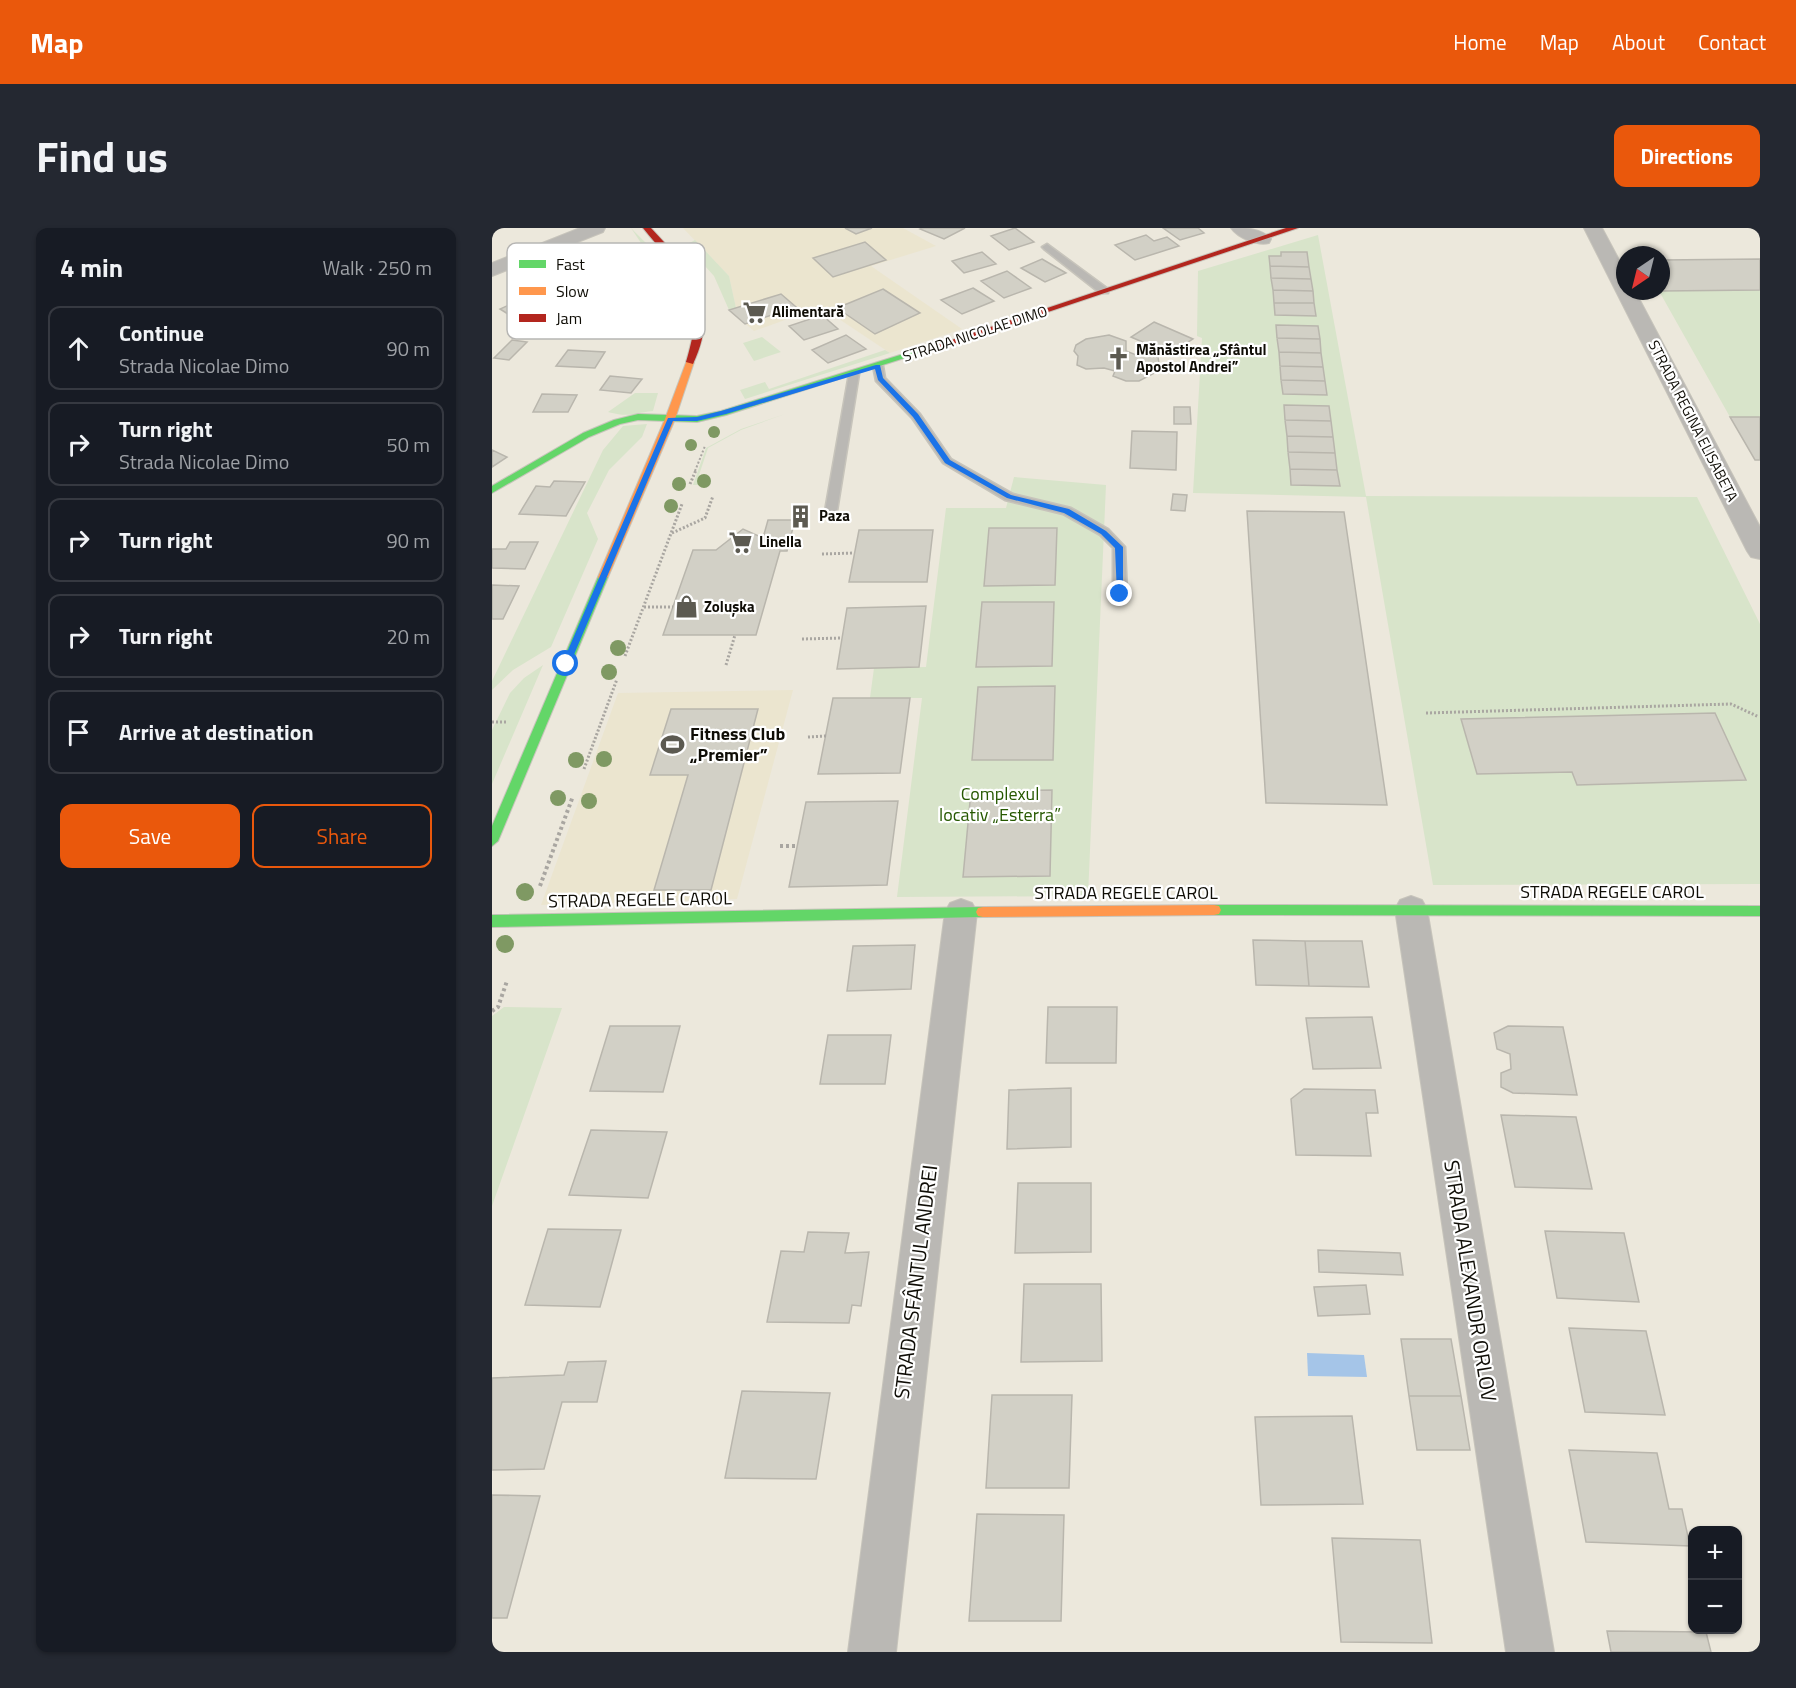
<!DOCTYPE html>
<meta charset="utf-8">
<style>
:root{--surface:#171b24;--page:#242831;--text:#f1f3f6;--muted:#9ea1a6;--line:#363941;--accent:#ea580c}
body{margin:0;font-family:"Titillium Web",sans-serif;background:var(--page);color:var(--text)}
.controls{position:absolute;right:18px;bottom:18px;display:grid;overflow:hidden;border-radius:12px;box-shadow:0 2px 4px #0004}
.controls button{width:54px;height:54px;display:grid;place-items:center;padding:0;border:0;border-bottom:2px solid var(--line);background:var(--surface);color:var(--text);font:30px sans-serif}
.compass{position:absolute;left:1124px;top:18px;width:54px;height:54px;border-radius:50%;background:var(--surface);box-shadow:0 2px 4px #0004;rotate:215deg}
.stop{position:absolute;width:18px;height:18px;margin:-14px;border:4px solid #1a73e8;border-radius:50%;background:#fff}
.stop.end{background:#1a73e8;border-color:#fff;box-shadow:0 2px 6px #0008}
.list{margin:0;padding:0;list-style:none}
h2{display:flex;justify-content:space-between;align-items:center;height:78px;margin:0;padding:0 24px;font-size:26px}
h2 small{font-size:20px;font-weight:400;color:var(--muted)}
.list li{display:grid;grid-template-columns:39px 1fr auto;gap:18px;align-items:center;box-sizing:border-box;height:84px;margin:0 12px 12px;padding:0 12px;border:2px solid var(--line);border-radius:12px}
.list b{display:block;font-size:22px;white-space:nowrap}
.list p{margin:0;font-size:20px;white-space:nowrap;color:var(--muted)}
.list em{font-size:20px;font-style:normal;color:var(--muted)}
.actions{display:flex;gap:12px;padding:18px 24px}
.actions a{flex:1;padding:14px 0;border:2px solid var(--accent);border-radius:12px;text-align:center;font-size:21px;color:var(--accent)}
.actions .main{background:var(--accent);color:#fff}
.icon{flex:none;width:33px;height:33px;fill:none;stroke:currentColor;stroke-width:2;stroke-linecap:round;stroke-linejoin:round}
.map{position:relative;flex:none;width:1268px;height:1424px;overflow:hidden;border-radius:12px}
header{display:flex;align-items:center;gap:36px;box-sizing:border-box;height:84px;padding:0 30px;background:var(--accent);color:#fff}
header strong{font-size:28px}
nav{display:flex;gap:33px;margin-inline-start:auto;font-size:21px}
.intro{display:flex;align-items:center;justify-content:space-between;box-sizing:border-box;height:144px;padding:0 36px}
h1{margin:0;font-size:42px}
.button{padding:15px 27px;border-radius:12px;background:var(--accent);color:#fff;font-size:21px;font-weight:700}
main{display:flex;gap:36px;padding:0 36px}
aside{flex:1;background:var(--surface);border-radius:12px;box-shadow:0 2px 4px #0004}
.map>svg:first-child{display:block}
.built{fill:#ebe5cf}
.green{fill:#d8e4ca}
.water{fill:#a5c5e8}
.building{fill:#d2d0c6;stroke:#b9b6ad;stroke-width:1.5}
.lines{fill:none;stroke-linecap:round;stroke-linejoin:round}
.lane-casing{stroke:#c7c4bb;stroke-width:3}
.street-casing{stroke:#c7c4bb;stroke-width:2}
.fast-casing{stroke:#c7c4bb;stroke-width:2}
.slow-casing{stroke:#c7c4bb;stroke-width:2}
.jam-casing{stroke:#c7c4bb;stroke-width:2}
.path-far2{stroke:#a9a6a1;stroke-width:2;stroke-dasharray:2 2;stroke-linecap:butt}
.path-far1{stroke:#a9a6a1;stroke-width:3;stroke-dasharray:2 2;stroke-linecap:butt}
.path{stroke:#a9a6a1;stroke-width:4;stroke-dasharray:3 3;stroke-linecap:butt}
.lane{fill:#bab8b4;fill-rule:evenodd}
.street{fill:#bab8b4;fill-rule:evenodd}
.fast{fill:#63d668;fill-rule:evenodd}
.slow{fill:#ff974d;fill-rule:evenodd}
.jam{fill:#b3261e;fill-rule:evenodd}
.tree{fill:#7f9963}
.route{fill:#1a73e8}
.labels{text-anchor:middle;stroke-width:4.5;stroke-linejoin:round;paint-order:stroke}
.far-poi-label{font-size:15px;font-weight:bold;fill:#0f0d06;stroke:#fff;text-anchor:start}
.far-street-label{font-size:15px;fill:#0f0d06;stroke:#fff}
.poi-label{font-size:18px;font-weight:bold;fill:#0f0d06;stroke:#fff;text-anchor:start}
.park-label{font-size:18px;fill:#265800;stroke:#fff}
.street-label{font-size:18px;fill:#0f0d06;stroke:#fff}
.near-street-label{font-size:21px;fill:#0f0d06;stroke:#fff}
.key{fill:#fff;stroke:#b7b6b4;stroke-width:1.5}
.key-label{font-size:16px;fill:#0f0d06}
</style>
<header>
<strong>Map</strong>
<nav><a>Home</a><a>Map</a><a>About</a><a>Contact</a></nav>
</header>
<div class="intro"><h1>Find us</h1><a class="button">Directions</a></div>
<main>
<aside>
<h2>4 min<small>Walk · 250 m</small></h2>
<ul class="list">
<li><svg class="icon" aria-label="ahead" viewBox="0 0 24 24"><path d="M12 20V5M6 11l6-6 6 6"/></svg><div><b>Continue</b><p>Strada Nicolae Dimo</p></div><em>90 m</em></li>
<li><svg class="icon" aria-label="right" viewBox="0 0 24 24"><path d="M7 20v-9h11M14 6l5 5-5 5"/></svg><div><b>Turn right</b><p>Strada Nicolae Dimo</p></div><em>50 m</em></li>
<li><svg class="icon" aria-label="right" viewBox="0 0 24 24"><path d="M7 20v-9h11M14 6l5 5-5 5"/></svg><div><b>Turn right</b></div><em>90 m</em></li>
<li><svg class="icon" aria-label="right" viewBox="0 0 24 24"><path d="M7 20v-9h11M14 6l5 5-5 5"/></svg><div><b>Turn right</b></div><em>20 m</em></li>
<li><svg class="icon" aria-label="arrive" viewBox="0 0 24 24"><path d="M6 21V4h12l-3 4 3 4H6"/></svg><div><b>Arrive at destination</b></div></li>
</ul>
<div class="actions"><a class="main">Save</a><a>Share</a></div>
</aside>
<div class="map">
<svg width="1268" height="1424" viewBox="0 0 1268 1424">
<rect width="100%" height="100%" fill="#ece8dc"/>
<!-- built -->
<path class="built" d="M191 0H353L364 6 380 0H411L444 18 379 38 470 101 398 125 329 79 262 103 237 82 244 80 237 48Z
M301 462 245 671 49 677 126 465Z"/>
<!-- green -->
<path class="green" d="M139 0C156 18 200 55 194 82Z
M826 7 874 268 1205 269 1268 396V656L941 657 874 269 701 265 710 110 705 108 706 43Z
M203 12 237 48 244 80 237 82 222 48 194 17Z
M1268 62V189H1238L1167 63Z
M270 109 289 124 262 133 251 115Z
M393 122 398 125 253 171 248 162 273 154 277 161Z
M143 165H166L161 183C140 185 139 190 116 184Z
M293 186 249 202 216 220 207 247 219 251 216 257H201L214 220 249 201Z
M155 196 150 209 117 242 95 285 106 311 59 419 21 442 0 462V453L111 222 131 198Z
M522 249 614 257 596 668 405 669 430 470H378L382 440 434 439 454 280H514Z
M51 437 0 556V502L18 465 32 450Z
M12 779 70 780 0 978V788Z"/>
<!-- water -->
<path class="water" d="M815 1125 872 1127 875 1149 816 1148Z"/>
<!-- building -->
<path class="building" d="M353 0H380L364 6Z
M430 0H473L452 11 428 1Z
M523 0 542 14 517 22 499 8Z
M671 0H706L712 5 688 12Z
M654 7 662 13 675 9 687 18 643 32 623 17Z
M373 14 394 32 341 49 321 30Z
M490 24 504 36 472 45 460 33Z
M789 24H815L817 39 778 38 777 28H789Z
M550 31 574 45 553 54 529 40Z
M1268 31V62L1169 63V32Z
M778 38 817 39 819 51 779 50Z
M515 43 539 60 512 70 489 53Z
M779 50 819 51 821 63 781 62Z
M481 60 502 73 470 86 449 72Z
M391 61 428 85 383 106 345 80Z
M781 62 821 63 822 75H782Z
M289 66 304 79 253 96 237 82Z
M37 68 54 78 24 91 8 81Z
M782 75H822L824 88 783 87Z
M330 87 346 101 312 112 297 98Z
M662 94 701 111 678 126 639 109Z
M784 97 826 98 828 111 785 110Z
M354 107 374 121 336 135 320 122Z
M617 107 634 113V123L644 127 650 123 666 129 668 142 647 153H634L621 148 623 143 612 140 594 141 585 137 586 128 582 123 584 117 594 111Z
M785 110 828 111 829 125 787 124Z
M20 112 35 114 17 132 2 130Z
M76 122 113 124 103 140 64 138Z
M787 124 829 125 831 139 788 138Z
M788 138 831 139 833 153 789 152Z
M118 148 150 151 139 165 108 162Z
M789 152 833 153 835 167 791 166Z
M50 166 85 167 76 184H41Z
M792 177 837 178 839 193 793 192Z
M682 179H698L699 196H682Z
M1238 189H1268V232H1263Z
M793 192 839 193 841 209 795 208Z
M640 203 685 204 684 242 638 240Z
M795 208 841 209 843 225 796 224Z
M0 222 15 229 0 239Z
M796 224 843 225 845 242 798 241Z
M798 241 845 242 848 258 799 257Z
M62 253 93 254 74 288 27 286 44 258 58 259Z
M681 266 695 267 693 283 679 282Z
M305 283H316L313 292H303Z
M755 283 852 284 895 577 774 575Z
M276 292H303L295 323H288L264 407H171L201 322H224L251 301 271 310Z
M497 300H565L563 357 492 358Z
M367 302H441L435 354H357Z
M18 314H46L33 341 0 340V321H14Z
M0 357 27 358 11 391H0Z
M490 374H562L560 438 484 439Z
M434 378 427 439 345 441 355 380Z
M563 458 561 532H480L486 459Z
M341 470H418L408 545 326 546Z
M179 481H266L219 662H162L196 547H158Z
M1223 485 1254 552 1085 557 1080 544 985 546 969 491Z
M560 562 558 648 471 649 479 563Z
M406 573 395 657 297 659 314 574Z
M761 712 813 713 817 758 764 757Z
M813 713H870L877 759 817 758Z
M423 717 419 761 355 763 361 718Z
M556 779H625L624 835H554Z
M880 789 889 840 821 841 814 790Z
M118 798H188L171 864 98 863Z
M1016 798 1071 799 1085 867 1021 865 1009 859V845L1019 841 1018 826 1005 821 1002 805Z
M336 807H399L393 856H328Z
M579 860V919L515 921 517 862Z
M812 861 883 862 886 885H874L879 928 804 927 799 871Z
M1009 887 1084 889 1100 961 1023 959Z
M99 902 175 904 156 970 77 967Z
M526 955H599V1024L523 1025Z
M56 1001 129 1002 108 1079 33 1077Z
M1053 1003 1132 1005 1147 1074 1065 1070Z
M316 1004 357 1005 353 1025 377 1024 369 1078 360 1077 357 1095 275 1094 289 1023 312 1024Z
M826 1022 908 1025 911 1047 827 1044Z
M532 1056H609L610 1133 529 1134Z
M874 1057 878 1086 826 1088 822 1059Z
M1077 1100 1154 1103 1173 1187 1093 1184Z
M909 1111H959L969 1168H917Z
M114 1133 105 1174H70L52 1241 0 1242V1150L72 1147 76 1134Z
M250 1163 338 1165 324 1251 233 1250Z
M500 1167H580L577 1260H494Z
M917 1168H969L978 1222H925Z
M860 1188 871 1276 769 1277 763 1189Z
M1077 1222 1165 1225 1177 1281H1190L1198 1318 1094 1314Z
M0 1267 48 1268 15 1390H0Z
M485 1286 572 1287 569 1393H477Z
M840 1310 928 1312 940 1415 849 1414Z
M1115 1403 1214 1404 1219 1424H1119Z"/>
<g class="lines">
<defs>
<path id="lane" d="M555 16 616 61V65H608L552 21 550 19Z
M386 135 391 138 393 150 428 186 459 231 521 266 579 280 616 301 633 319 635 366 633 369H623L621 366V320L608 307 571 286 513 272 451 235 420 190 384 153 381 138Z
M362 143 367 146 345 283 339 287 333 283 357 146Z"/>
<path id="street" d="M88 0H113L111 4 0 48V35Z
M739 0C754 0 769 0 779 11L777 15C765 18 746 10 739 0Z
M1092 0H1110L1133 43V63H1143L1268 299V331L1259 329 1255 323Z
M919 668 930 672 935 681 1062 1424H1014L903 681 908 672Z
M469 671 480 675 485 684 404 1424H356L453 684 458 675Z"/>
<path id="fast" d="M440 117 447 119 234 187 205 194 146 192 128 196 97 209 0 265V258L91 205 122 192 146 186 205 188 229 183Z
M111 346 116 349 6 613 0 618V598L106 349Z
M722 677 1268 678V688L722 687 717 686 715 682 717 678Z
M491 679 496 680 498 684 496 688 491 689 0 699V687Z"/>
<path id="slow" d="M195 132 202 134 183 191 116 349 111 352 107 351 106 349 173 191Z
M722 677 727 678 729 682 727 686 722 687 491 689 486 688 484 684 486 680 491 679Z"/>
<path id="jam" d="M151 0H159C199 43 230 74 201 136L194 134C216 60 195 54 151 0Z
M794 0H806L446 121 439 119Z"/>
</defs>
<!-- lane casing -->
<use href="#lane" class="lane-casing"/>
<!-- street casing -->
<use href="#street" class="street-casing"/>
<!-- fast casing -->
<use href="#fast" class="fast-casing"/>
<!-- slow casing -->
<use href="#slow" class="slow-casing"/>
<!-- jam casing -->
<use href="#jam" class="jam-casing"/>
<!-- path-far2 -->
<path class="path-far2" d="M203 243 213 218"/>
<!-- path-far1 -->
<path class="path-far1" d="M198 256 204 242
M180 305 213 290 221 268
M330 326 362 325
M152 379H181
M310 411 349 410
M133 428 190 276
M234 437 243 407
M934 485 1239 476 1267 489
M0 494H14
M316 509 334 508
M92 541 125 451"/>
<!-- path -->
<path class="path" d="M288 618H305
M48 658 81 568
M0 783 6 779 15 753"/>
<!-- lane -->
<use href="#lane" class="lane"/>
<!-- street -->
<use href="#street" class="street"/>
<!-- fast -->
<use href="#fast" class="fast"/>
<!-- slow -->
<use href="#slow" class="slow"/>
<!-- jam -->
<use href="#jam" class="jam"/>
</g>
<!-- trees -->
<g class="tree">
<circle cx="222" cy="204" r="6"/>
<circle cx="199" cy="217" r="6"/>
<circle cx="212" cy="253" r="7"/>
<circle cx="187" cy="256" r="7"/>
<circle cx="179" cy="278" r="7"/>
<circle cx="126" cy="420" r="8"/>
<circle cx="117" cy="444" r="8"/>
<circle cx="112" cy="531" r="8"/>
<circle cx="84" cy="532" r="8"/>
<circle cx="66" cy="570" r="8"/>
<circle cx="97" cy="573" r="8"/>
<circle cx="33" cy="664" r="9"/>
<circle cx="13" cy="716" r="9"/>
</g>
<!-- route -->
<path class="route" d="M384 137H388L391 150 426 186 458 232 519 267 577 281 614 303 631 319V368L625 366 623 320 609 306 572 285 515 270 453 235 421 189 386 152 383 141 234 186 205 193H181L78 436 71 438 70 436 176 190 205 189 229 183Z"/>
<!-- icons -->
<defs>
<symbol id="supermarket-bare" viewBox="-9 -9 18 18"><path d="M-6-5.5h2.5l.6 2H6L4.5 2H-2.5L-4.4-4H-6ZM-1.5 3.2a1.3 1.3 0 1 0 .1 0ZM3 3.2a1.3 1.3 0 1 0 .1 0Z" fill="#5c5a51" stroke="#fff" stroke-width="2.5" paint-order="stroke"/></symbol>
<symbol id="church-bare" viewBox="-9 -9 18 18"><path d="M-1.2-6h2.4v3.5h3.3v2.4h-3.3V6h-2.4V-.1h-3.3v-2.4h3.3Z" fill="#5c5a51" stroke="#fff" stroke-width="2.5" paint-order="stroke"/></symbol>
<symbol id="building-bare" viewBox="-9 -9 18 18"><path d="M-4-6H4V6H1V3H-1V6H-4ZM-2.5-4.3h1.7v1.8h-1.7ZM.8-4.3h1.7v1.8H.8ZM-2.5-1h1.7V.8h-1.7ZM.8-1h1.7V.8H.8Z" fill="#5c5a51" stroke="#fff" stroke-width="2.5" paint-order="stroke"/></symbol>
<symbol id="shop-bare" viewBox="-9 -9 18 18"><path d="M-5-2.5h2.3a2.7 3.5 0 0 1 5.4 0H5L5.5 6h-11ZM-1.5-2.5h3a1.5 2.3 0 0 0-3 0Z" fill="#5c5a51" stroke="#fff" stroke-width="2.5" paint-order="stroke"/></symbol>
<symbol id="stadium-bare" viewBox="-9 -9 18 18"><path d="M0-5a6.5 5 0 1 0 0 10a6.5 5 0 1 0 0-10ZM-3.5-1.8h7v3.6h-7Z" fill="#5c5a51" stroke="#fff" stroke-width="2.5" paint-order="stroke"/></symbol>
</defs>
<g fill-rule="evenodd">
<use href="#supermarket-bare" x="246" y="68" width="33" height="33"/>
<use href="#church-bare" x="610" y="114" width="33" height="33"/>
<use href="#building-bare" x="292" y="272" width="33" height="33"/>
<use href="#supermarket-bare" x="232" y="298" width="33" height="33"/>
<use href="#shop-bare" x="178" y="362" width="33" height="33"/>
<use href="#stadium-bare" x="164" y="500" width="33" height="33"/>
</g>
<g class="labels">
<!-- far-poi labels -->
<g class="far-poi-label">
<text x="280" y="89">Alimentară</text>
<text x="644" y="127">Mănăstirea „Sfântul<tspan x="644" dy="17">Apostol Andrei”</tspan></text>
<text x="327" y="293">Paza</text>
<text x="267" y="319">Linella</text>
<text x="212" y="384">Zolușka</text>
</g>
<!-- far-street labels -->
<g class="far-street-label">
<text transform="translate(483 106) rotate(-18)" y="5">STRADA NICOLAE DIMO</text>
<text transform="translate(1201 193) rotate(63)" y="5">STRADA REGINA ELISABETA</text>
</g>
<!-- poi labels -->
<g class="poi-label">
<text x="198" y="512">Fitness Club<tspan x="198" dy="21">„Premier”</tspan></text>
</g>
<!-- park labels -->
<g class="park-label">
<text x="508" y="572">Complexul<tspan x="508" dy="21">locativ „Esterra”</tspan></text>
</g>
<!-- street labels -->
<g class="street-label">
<text x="1120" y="670">STRADA REGELE CAROL</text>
<text x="634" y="671">STRADA REGELE CAROL</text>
<text transform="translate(148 672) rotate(-1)" y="6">STRADA REGELE CAROL</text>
</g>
<!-- near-street labels -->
<g class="near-street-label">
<text transform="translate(978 1053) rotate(81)" y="7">STRADA ALEXANDR ORLOV</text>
<text transform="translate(424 1054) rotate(-83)" y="7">STRADA SFÂNTUL ANDREI</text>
</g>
</g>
<!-- legend -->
<rect x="15" y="15" width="198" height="96" rx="9" class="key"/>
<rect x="27" y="32" width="27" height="8" fill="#63d668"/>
<rect x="27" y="59" width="27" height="8" fill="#ff974d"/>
<rect x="27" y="86" width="27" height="8" fill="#b3261e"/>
<g class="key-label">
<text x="64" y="42">Fast</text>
<text x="64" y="69">Slow</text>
<text x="64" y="96">Jam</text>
</g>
</svg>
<div class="controls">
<button>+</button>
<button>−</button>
</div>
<svg class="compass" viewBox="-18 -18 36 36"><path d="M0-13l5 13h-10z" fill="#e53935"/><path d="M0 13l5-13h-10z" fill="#9ea1a6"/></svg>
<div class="stop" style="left:74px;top:436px"></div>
<div class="stop end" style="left:628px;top:366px"></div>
</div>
</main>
